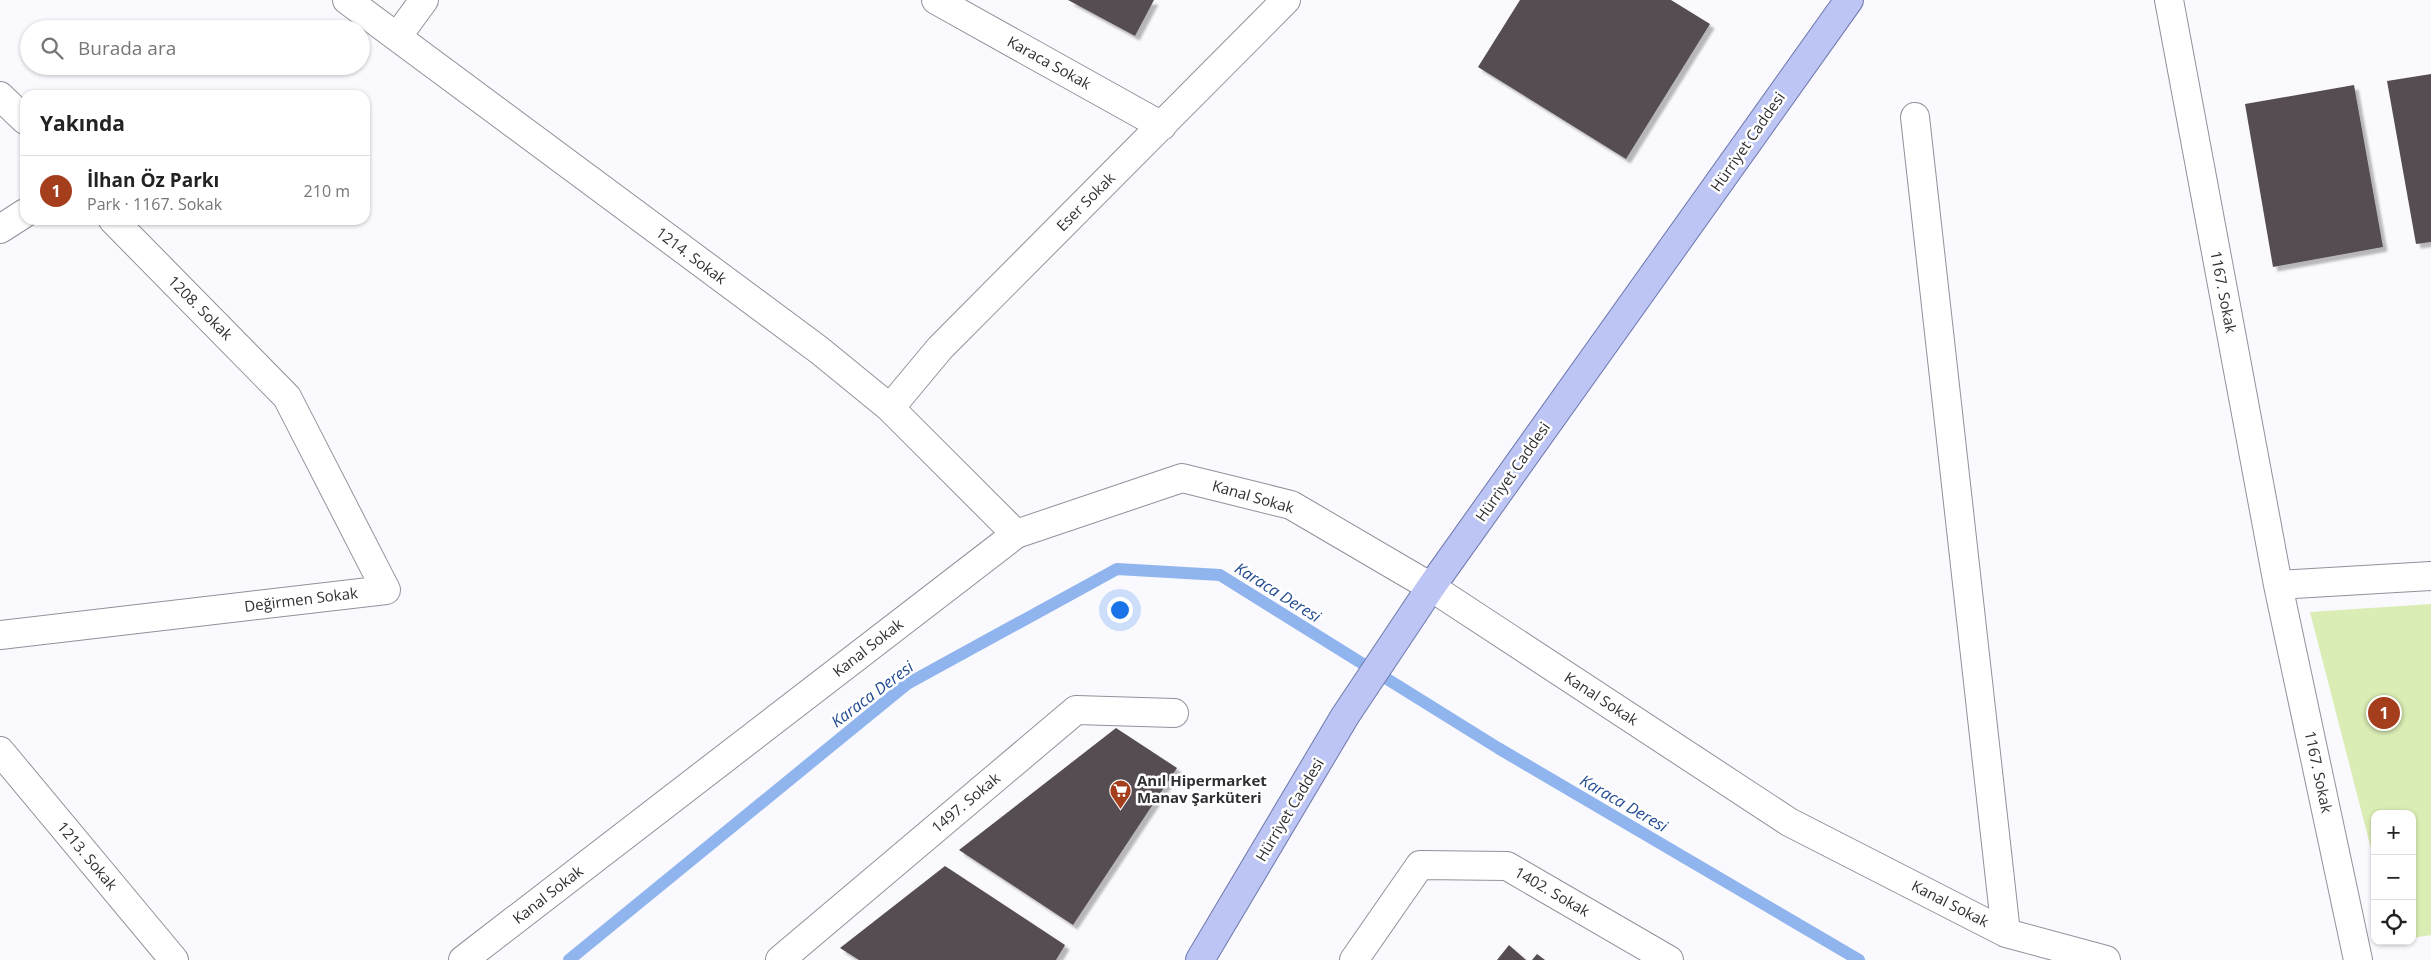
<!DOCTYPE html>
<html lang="tr">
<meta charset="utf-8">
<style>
:root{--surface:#fff;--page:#f6f6f6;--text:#222;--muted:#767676;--line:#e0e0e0;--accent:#a53e1d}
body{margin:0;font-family:"Open Sans",sans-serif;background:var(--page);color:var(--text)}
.controls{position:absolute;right:15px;bottom:15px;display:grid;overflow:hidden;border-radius:10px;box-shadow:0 1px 4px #0004}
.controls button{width:45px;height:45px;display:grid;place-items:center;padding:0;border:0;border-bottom:1px solid var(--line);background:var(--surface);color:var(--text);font:25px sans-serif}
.you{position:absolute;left:1119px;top:609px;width:18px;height:18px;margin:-12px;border:4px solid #fff;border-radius:50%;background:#1a73e8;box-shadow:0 0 0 8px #1a73e833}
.badge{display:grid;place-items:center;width:32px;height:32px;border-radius:50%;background:var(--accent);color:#fff;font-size:16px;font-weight:700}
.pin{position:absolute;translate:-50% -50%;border:2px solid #fff;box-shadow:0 1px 5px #0006}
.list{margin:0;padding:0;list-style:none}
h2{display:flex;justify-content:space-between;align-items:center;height:65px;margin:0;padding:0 20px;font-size:21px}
h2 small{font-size:16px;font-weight:400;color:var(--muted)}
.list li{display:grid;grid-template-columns:32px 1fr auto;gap:15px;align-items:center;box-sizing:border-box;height:70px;padding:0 20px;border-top:1px solid var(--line)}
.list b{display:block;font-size:19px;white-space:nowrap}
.list p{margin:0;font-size:16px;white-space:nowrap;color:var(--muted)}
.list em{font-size:16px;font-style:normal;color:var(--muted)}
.icon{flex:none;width:28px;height:28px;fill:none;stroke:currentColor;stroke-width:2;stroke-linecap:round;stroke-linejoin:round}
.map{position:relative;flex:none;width:2431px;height:960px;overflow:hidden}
.search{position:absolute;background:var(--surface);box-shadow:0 1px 4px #0004;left:20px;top:20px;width:350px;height:55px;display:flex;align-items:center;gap:12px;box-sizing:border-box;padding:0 18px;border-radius:28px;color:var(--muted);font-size:19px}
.panel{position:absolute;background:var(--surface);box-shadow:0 1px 4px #0004;left:20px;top:90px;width:350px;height:135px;border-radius:15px}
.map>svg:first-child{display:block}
.green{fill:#daedb4}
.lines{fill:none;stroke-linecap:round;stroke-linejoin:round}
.stream{stroke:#90b4ee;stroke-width:12}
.building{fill:#574d52;filter:url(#shadow)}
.street-casing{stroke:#91919b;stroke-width:30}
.primary-casing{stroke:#6e78ac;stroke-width:30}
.street{stroke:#fff;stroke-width:28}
.primary{stroke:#bcc5f4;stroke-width:28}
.labels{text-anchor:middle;stroke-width:5;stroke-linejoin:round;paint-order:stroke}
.street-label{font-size:15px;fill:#303034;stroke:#fff}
.poi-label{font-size:15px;font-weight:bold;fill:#303034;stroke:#fff;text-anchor:start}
.water-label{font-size:16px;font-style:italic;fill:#234c90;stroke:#fff}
</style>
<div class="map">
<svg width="2431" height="960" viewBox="0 0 2431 960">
<defs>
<filter id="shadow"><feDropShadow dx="4.5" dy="4.5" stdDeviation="1" flood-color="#0004"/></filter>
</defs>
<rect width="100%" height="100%" fill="#f9f9fe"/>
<!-- green -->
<path class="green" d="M2431 604V935L2412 938V814H2375V864L2310 612Z"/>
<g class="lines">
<!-- stream -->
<path class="stream" d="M569 960 907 684 1117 569 1220 575 1498 748 1859 960"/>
</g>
<!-- building -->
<path class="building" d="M1068 0H1154L1135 36Z
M1520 0H1671L1710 24 1626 159 1478 67Z
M2431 74V242L2416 244 2387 81Z
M2354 85 2383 247 2273 267 2245 104Z
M1116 728 1177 768 1073 925 959 850Z
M945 866 1065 945 1056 960H859L840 948Z
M1509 945 1526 960H1497Z
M1537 954 1545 960H1532Z"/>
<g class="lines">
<defs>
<path id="street" d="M347 0 819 350 890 408 1016 534
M936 0 1162 126
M2169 0 2278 585 2358 960
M397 37 424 0
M0 96 25 120
M1915 117 2006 933
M0 229 25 213
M890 408 940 348 1286 0
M2278 585 2431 576
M0 635 386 590 287 397 113 220
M0 751 174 960
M463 960 1016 534 1182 478 1291 505 1431 587 1789 822 2006 933 2106 960
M780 960 1076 710 1174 713
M1354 960 1420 865 1507 866 1669 960"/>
<path id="primary" d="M1200 960 1345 716 1431 587 1849 0"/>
</defs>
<!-- street casing -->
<use href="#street" class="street-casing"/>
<!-- primary casing -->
<use href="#primary" class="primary-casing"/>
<!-- street -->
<use href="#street" class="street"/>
<!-- primary -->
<use href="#primary" class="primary"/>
</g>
<!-- icons -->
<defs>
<symbol id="supermarket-pin" viewBox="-11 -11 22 30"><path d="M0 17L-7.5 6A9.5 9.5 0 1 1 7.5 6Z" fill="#a53e1d" stroke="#fff"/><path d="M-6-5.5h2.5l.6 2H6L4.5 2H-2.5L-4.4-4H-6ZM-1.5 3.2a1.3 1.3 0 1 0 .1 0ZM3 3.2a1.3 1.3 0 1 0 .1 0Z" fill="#fff"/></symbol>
</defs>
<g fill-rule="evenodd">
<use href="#supermarket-pin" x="1108" y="778" width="25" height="34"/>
</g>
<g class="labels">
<!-- street labels -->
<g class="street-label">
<text transform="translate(1049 63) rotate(29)" y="5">Karaca Sokak</text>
<text transform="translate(1748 142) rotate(-55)" y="5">Hürriyet Caddesi</text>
<text transform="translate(1086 202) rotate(-45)" y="5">Eser Sokak</text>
<text transform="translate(691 256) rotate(37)" y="5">1214. Sokak</text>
<text transform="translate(2223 292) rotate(79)" y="5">1167. Sokak</text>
<text transform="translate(200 308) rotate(45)" y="5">1208. Sokak</text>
<text transform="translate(1513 472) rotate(-55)" y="5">Hürriyet Caddesi</text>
<text transform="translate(1253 497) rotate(16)" y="5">Kanal Sokak</text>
<text transform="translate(301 600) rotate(-7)" y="5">Değirmen Sokak</text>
<text transform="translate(868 648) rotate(-38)" y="5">Kanal Sokak</text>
<text transform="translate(1601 699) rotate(33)" y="5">Kanal Sokak</text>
<text transform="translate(2318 772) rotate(78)" y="5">1167. Sokak</text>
<text transform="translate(966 803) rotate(-40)" y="5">1497. Sokak</text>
<text transform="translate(1290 810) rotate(-59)" y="5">Hürriyet Caddesi</text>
<text transform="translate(87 856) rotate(50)" y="5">1213. Sokak</text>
<text transform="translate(1552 892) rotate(30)" y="5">1402. Sokak</text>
<text transform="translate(548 895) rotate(-38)" y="5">Kanal Sokak</text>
<text transform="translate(1950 904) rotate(27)" y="5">Kanal Sokak</text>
</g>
<!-- poi labels -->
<g class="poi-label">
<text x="1137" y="786">Anıl Hipermarket<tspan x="1137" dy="17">Manav Şarküteri</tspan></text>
</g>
<!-- water labels -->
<g class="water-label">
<text transform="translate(1278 592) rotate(32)" y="6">Karaca Deresi</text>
<text transform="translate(872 694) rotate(-37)" y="6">Karaca Deresi</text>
<text transform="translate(1624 803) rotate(30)" y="6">Karaca Deresi</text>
</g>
</g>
</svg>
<div class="controls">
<button>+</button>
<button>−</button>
<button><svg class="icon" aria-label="locate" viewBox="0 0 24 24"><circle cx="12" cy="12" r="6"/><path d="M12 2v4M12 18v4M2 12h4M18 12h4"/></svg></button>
</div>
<div class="you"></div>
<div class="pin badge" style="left:2384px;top:713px">1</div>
<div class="search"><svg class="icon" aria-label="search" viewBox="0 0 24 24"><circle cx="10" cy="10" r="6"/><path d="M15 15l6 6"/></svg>Burada ara</div>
<section class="panel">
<h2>Yakında<small></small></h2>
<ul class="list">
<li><span class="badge">1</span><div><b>İlhan Öz Parkı</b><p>Park · 1167. Sokak</p></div><em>210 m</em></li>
</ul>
</section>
</div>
